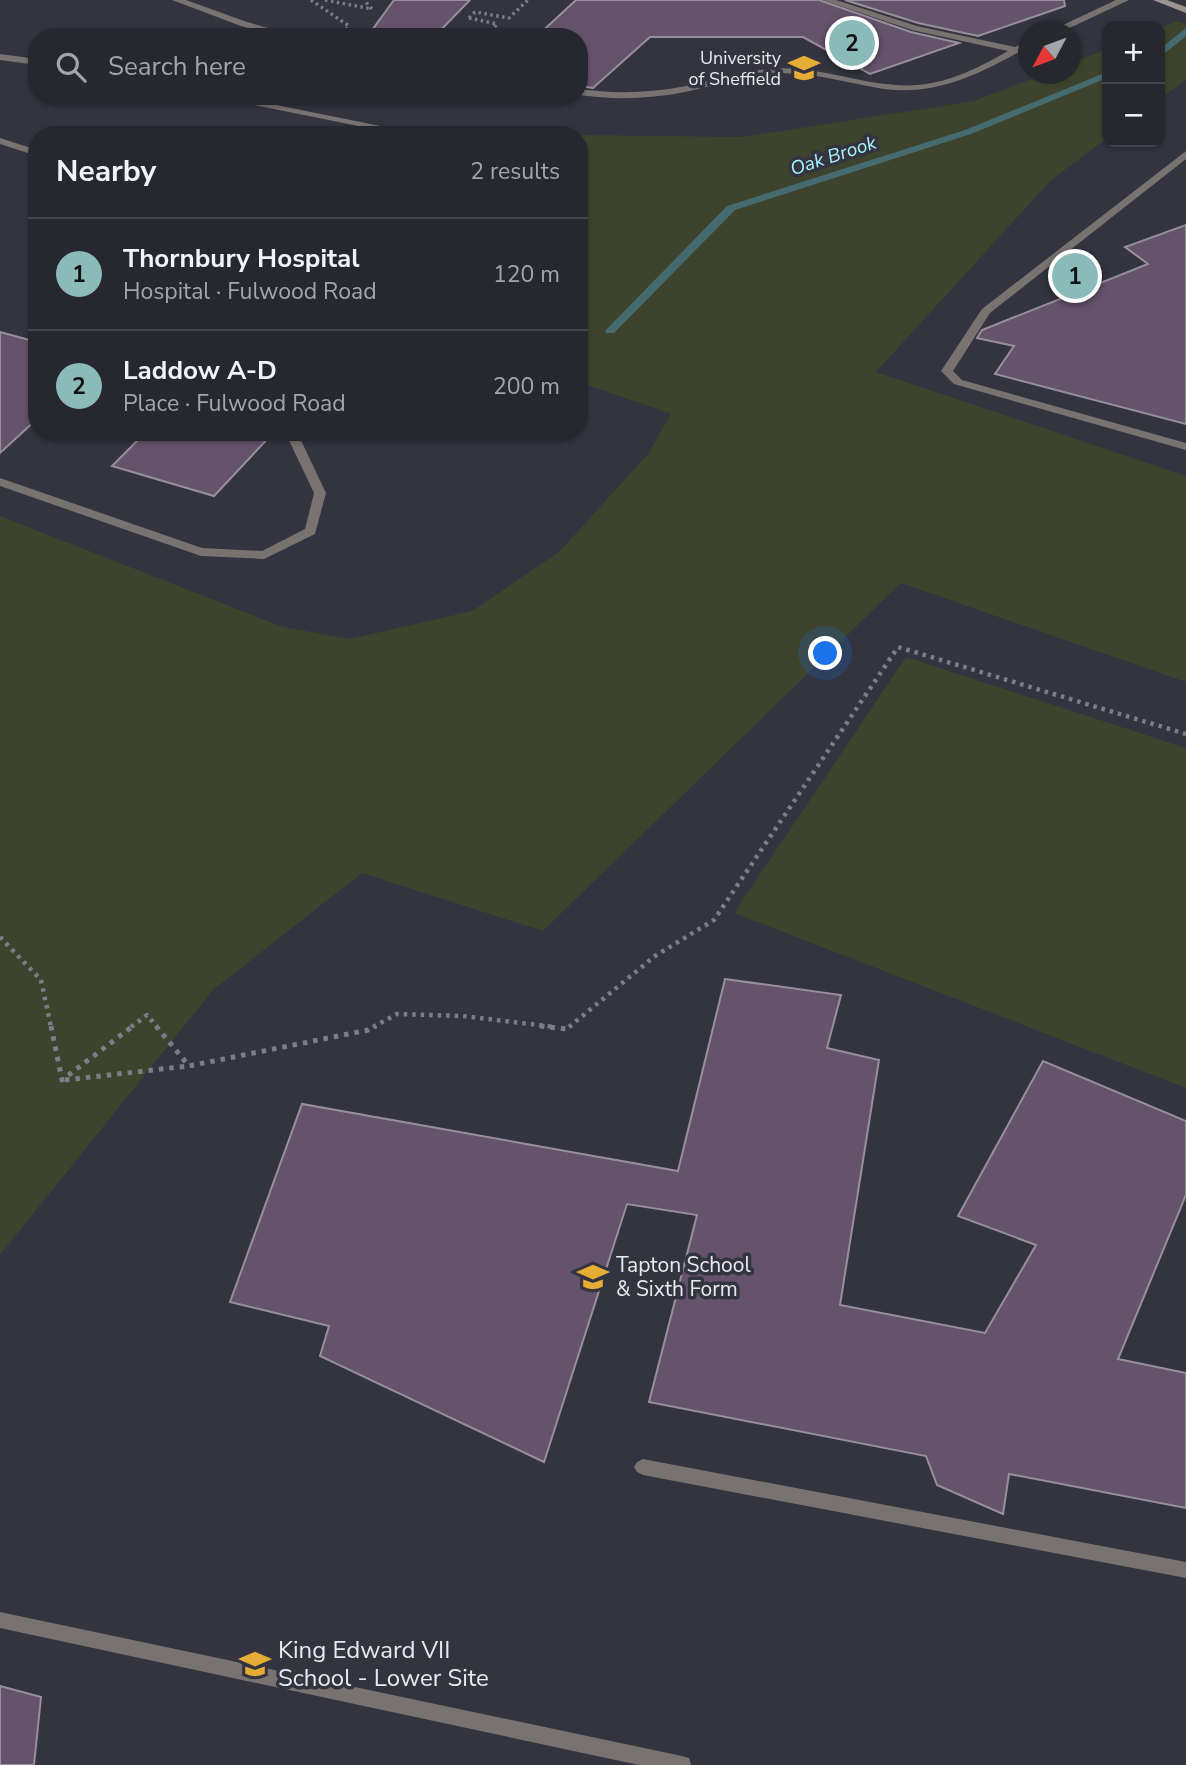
<!DOCTYPE html>
<meta charset="utf-8">
<style>
:root{--surface:#26272f;--page:#2e2f37;--text:#f1f3f6;--muted:#a4a5aa;--line:#42444b;--accent:#8bbbb9}
body{margin:0;font-family:"Nunito Sans",sans-serif;background:var(--page);color:var(--text)}
.controls{position:absolute;right:21px;top:21px;display:grid;overflow:hidden;border-radius:14px;box-shadow:0 2px 5px #0004}
.controls button{width:63px;height:63px;display:grid;place-items:center;padding:0;border:0;border-bottom:2px solid var(--line);background:var(--surface);color:var(--text);font:35px sans-serif}
.compass{position:absolute;left:1018px;top:21px;width:63px;height:63px;border-radius:50%;background:var(--surface);box-shadow:0 2px 5px #0004;rotate:229deg}
.you{position:absolute;left:826px;top:654px;width:24px;height:24px;margin:-18px;border:5px solid #fff;border-radius:50%;background:#1a73e8;box-shadow:0 0 0 10px #1a73e833}
.badge{display:grid;place-items:center;width:46px;height:46px;border-radius:50%;background:var(--accent);color:#111;font-size:23px;font-weight:700}
.pin{position:absolute;translate:-50% -50%;border:4px solid #fff;box-shadow:0 2px 7px #0006}
.list{margin:0;padding:0;list-style:none}
h2{display:flex;justify-content:space-between;align-items:center;height:91px;margin:0;padding:0 28px;font-size:30px}
h2 small{font-size:23px;font-weight:400;color:var(--muted)}
.list li{display:grid;grid-template-columns:46px 1fr auto;gap:21px;align-items:center;box-sizing:border-box;height:112px;padding:0 28px;border-top:2px solid var(--line)}
.list b{display:block;font-size:26px;white-space:nowrap}
.list p{margin:0;font-size:23px;white-space:nowrap;color:var(--muted)}
.list em{font-size:23px;font-style:normal;color:var(--muted)}
.icon{flex:none;width:38px;height:38px;fill:none;stroke:currentColor;stroke-width:2;stroke-linecap:round;stroke-linejoin:round}
.map{position:relative;flex:none;width:1186px;height:1765px;overflow:hidden}
.search{position:absolute;background:var(--surface);box-shadow:0 2px 5px #0004;left:28px;top:28px;width:560px;height:77px;display:flex;align-items:center;gap:18px;box-sizing:border-box;padding:0 24px;border-radius:28px;color:var(--muted);font-size:26px}
.panel{position:absolute;background:var(--surface);box-shadow:0 2px 5px #0004;left:28px;top:126px;width:560px;height:315px;border-radius:28px}
.map>svg:first-child{display:block}
.green{fill:#3e432d}
.lines{fill:none;stroke-linecap:round;stroke-linejoin:round}
.stream{fill:#456b70;fill-rule:evenodd}
.building{fill:#65536b;stroke:#978f9a;stroke-width:2}
.path-far2{stroke:#7c7d87;stroke-width:3.5;stroke-dasharray:2.5 3.5;stroke-linecap:butt}
.path-far1{stroke:#7c7d87;stroke-width:4.5;stroke-dasharray:3.5 5;stroke-linecap:butt}
.path{stroke:#7c7d87;stroke-width:5;stroke-dasharray:4.5 6;stroke-linecap:butt}
.lane{fill:#787270;fill-rule:evenodd}
.secondary{fill:#9d9390;fill-rule:evenodd}
.labels{text-anchor:middle;stroke-width:7;stroke-linejoin:round;paint-order:stroke}
.far-poi-label{font-size:18px;fill:#e9eaf1;stroke:#33343f;text-anchor:end}
.far-water-label{font-size:19px;font-style:italic;fill:#a9f3fc;stroke:#33343f}
.poi-label{font-size:21px;fill:#e9eaf1;stroke:#33343f;text-anchor:start}
.near-poi-label{font-size:24px;fill:#e9eaf1;stroke:#33343f;text-anchor:start}
</style>
<div class="map">
<svg width="1186" height="1765" viewBox="0 0 1186 1765">
<rect width="100%" height="100%" fill="#33343f"/>
<!-- green -->
<path class="green" d="M1177 21 1186 24V80L1160 99V28Z
M1107 49V138L1051 180 876 372 1186 476V682L901 583 543 931 362 873 213 990 0 1255V516L283 627 350 639 472 611 559 552 648 454 671 414 579 382V135L743 137 974 101 1044 74H1070L1071 63Z
M906 657 1186 748V1088L734 913Z"/>
<g class="lines">
<!-- stream -->
<path class="stream" d="M1186 28V36L1160 57V49Z
M1107 72V78L971 134 735 210 614 333H606L605 331 727 206 965 130Z"/>
</g>
<!-- building -->
<path class="building" d="M394 0H470L434 37H367Z
M576 0H819L911 32 959 43 870 74 803 37H650L593 88 579 86V37H536Z
M845 0H1064L1065 6 978 36 918 23Z
M1186 225V424L995 374 1014 346 977 338 982 330 1148 264 1125 247Z
M0 332 37 342V419L0 453Z
M146 432H274L214 496 112 466Z
M725 979 841 995 827 1048 879 1060 840 1305 985 1333 1036 1245 958 1216 1043 1061 1186 1121V1195L1118 1359 1186 1373V1508L1009 1474 1003 1514 937 1485 926 1456 649 1402 697 1215 627 1204 544 1462 320 1356 329 1326 230 1302 302 1104 678 1171Z
M0 1686 41 1697 34 1765H0Z"/>
<g class="lines">
<!-- path-far2 -->
<path class="path-far2" d="M311 0 349 26 339 37
M325 0 372 9 364 0
M469 18 475 12 509 18 528 0
M469 18 497 24 486 37"/>
<!-- path-far1 -->
<path class="path-far1" d="M0 937 41 980 51 1027
M131 1027 147 1015 157 1027
M373 1027 397 1014 462 1016 555 1027
M569 1027 655 956 714 920 898 647 1186 734"/>
<!-- path -->
<path class="path" d="M51 1026 62 1080 133 1026
M156 1026 189 1066 368 1030 376 1026
M540 1026 567 1029 571 1026
M65 1080 188 1066"/>
<!-- lane -->
<path class="lane" d="M172 0H186L247 22 299 37H283L241 26Z
M822 0H836L917 26 1015 47 1028 41V47C982 73 938 96 884 89 845 83 808 70 768 74 740 77 713 86 685 92 650 99 614 100 579 95V89C615 94 651 93 686 86 714 80 741 71 770 69 820 64 868 89 918 85 951 82 980 67 1008 51L912 30Z
M1116 0H1129L1061 32H1048Z
M0 54 37 59V65L0 60Z
M209 96H231L425 135H403Z
M0 138 37 150V156L0 144Z
M1186 151V159L990 313 953 371 962 380 1186 443V450L954 384 941 371 982 309Z
M285 432H297L326 493 315 534 264 559 201 556 0 486V478L202 548 262 551 305 529 314 493Z
M643 1459 1186 1562V1578L643 1475 637 1472 634 1467 637 1462Z
M0 1612 682 1756 689 1758 691 1765H639L0 1628Z"/>
<!-- secondary -->
<path class="secondary" d="M1153 0H1167L1186 7V13Z"/>
</g>
<!-- icons -->
<defs>
<symbol id="university-bare" viewBox="-9 -9 18 18"><path d="M0-5L7-2L0 1L-7-2ZM-4 1L0 2.5L4 1V4Q0 6-4 4Z" fill="#e5ad35" stroke="#33343f" stroke-width="2.5" paint-order="stroke"/></symbol>
<symbol id="school-bare" viewBox="-9 -9 18 18"><path d="M0-5L7-2L0 1L-7-2ZM-4 1L0 2.5L4 1V4Q0 6-4 4Z" fill="#e5ad35" stroke="#33343f" stroke-width="2.5" paint-order="stroke"/></symbol>
</defs>
<g fill-rule="evenodd">
<use href="#university-bare" x="782" y="46" width="44" height="44"/>
<use href="#school-bare" x="571" y="1255" width="44" height="44"/>
<use href="#school-bare" x="233" y="1642" width="44" height="44"/>
</g>
<g class="labels">
<!-- far-poi labels -->
<g class="far-poi-label">
<text x="781" y="64">University<tspan x="781" dy="21">of Sheffield</tspan></text>
</g>
<!-- far-water labels -->
<g class="far-water-label">
<text transform="translate(833 155) rotate(-18)" y="7">Oak Brook</text>
</g>
<!-- poi labels -->
<g class="poi-label">
<text x="616" y="1272">Tapton School<tspan x="616" dy="24">&amp; Sixth Form</tspan></text>
</g>
<!-- near-poi labels -->
<g class="near-poi-label">
<text x="278" y="1658">King Edward VII<tspan x="278" dy="28">School - Lower Site</tspan></text>
</g>
</g>
</svg>
<div class="controls">
<button>+</button>
<button>−</button>
</div>
<svg class="compass" viewBox="-18 -18 36 36"><path d="M0-13l5 13h-10z" fill="#e53935"/><path d="M0 13l5-13h-10z" fill="#a4a5aa"/></svg>
<div class="you"></div>
<div class="pin badge" style="left:1075px;top:276px">1</div>
<div class="pin badge" style="left:852px;top:43px">2</div>
<div class="search"><svg class="icon" aria-label="search" viewBox="0 0 24 24"><circle cx="10" cy="10" r="6"/><path d="M15 15l6 6"/></svg>Search here</div>
<section class="panel">
<h2>Nearby<small>2 results</small></h2>
<ul class="list">
<li><span class="badge">1</span><div><b>Thornbury Hospital</b><p>Hospital · Fulwood Road</p></div><em>120 m</em></li>
<li><span class="badge">2</span><div><b>Laddow A-D</b><p>Place · Fulwood Road</p></div><em>200 m</em></li>
</ul>
</section>
</div>
